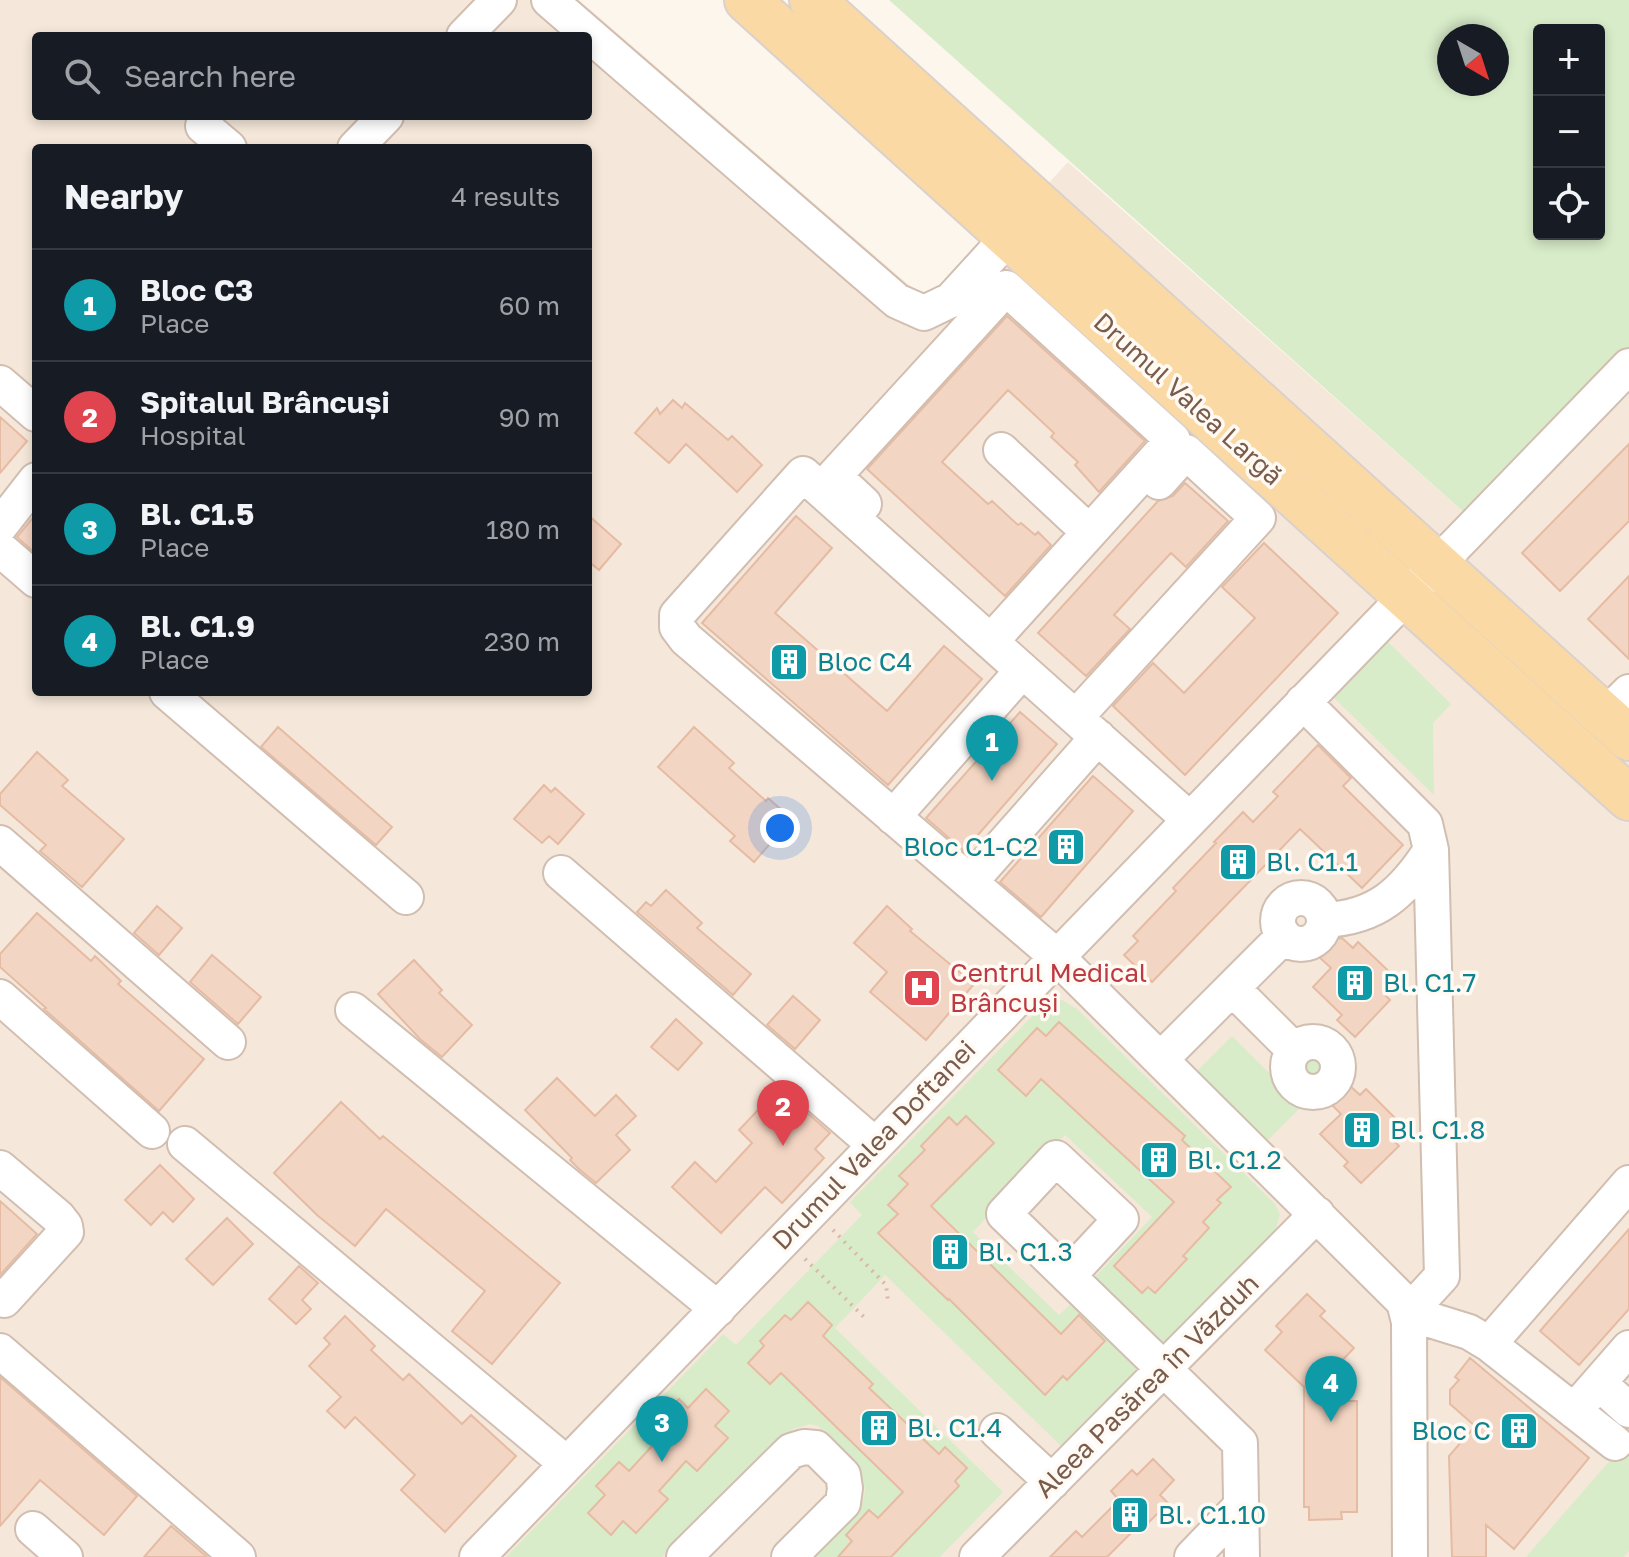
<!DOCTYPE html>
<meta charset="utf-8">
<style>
:root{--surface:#171b24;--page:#20242c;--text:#f1f3f6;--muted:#9ea1a6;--line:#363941;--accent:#7c3aed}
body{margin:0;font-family:"Golos Text",sans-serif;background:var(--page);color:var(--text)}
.controls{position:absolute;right:24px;top:24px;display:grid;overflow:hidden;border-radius:8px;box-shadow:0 4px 12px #0003}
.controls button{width:72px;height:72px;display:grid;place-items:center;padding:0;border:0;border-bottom:2px solid var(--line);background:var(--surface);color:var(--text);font:40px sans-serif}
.compass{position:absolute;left:1437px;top:24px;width:72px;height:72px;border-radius:50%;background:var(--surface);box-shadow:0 4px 12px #0003;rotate:141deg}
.you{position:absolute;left:780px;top:828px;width:28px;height:28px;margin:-20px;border:6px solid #fff;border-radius:50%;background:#1a73e8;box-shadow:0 0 0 12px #1a73e833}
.badge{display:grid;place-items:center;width:52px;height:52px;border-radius:50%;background:var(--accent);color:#fff;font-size:26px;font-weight:700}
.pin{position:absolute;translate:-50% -66px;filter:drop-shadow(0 2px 4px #0008)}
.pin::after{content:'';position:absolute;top:42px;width:28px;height:24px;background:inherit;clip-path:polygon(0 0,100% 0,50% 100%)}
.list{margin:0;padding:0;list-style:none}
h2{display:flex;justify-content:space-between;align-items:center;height:104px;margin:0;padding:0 32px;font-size:34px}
h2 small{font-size:26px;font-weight:400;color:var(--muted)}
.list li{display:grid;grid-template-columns:52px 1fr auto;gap:24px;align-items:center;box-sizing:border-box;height:112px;padding:0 32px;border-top:2px solid var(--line)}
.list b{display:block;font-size:30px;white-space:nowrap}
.list p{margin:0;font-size:26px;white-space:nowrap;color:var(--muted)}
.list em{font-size:26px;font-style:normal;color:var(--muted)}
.icon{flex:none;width:44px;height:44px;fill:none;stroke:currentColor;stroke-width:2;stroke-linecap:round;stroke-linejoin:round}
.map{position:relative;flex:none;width:1629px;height:1557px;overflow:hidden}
.search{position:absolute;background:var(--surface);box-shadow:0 4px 12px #0003;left:32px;top:32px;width:560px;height:88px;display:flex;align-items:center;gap:20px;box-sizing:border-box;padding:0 28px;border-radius:8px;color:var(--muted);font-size:30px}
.panel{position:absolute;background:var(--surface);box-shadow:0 4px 12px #0003;left:32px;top:144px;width:560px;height:552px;border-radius:8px}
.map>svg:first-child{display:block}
.residential{fill:#f5e8da;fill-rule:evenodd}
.green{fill:#d8ecc9;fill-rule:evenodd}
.building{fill:#f3d5c3;stroke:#e6bba3;stroke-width:2}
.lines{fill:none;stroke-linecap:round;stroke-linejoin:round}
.minor-casing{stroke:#d1beb0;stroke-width:38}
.major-casing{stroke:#dad1cd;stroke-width:48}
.path{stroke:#d9b8a5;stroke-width:4;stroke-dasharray:2 6;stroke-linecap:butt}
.minor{stroke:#fff;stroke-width:34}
.major{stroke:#fbd9a5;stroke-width:44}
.labels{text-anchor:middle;stroke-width:7;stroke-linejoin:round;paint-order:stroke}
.street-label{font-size:26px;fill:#7a5c4d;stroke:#fffaf3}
.culture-label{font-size:26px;fill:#0d838f;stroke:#fffaf3;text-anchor:start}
.health-label{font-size:26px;fill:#be3a42;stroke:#fffaf3;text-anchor:start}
</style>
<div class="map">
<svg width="1629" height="1557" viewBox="0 0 1629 1557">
<rect width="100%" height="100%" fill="#fdf6ec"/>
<!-- residential -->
<path class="residential" d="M0 0H579L918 293 955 285 1068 162 1476 523 1629 371V1557H0ZM36 36H588V116H36ZM36 148H588V692H36Z"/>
<!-- green -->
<path class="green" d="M889 0H1629V371L1476 523ZM1539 30H1599V234H1539ZM1449 36H1497V84H1449Z
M1382 636 1451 704 1433 723 1434 795 1328 692Z
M1048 1000H1062L1077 1009 1275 1204 1280 1214 1276 1229 1160 1349 1090 1282 1152 1217 1065 1135 973 1232 1059 1315 1073 1302 1141 1368 1063 1448 885 1275 835 1328 1003 1492 940 1557H891L959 1486 955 1481 967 1468 945 1447 933 1460C914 1431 895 1410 866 1392L873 1383 847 1360 817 1342 832 1325 808 1302 791 1320 785 1315 761 1341 764 1346 748 1363 770 1384 787 1368 851 1441 879 1468 913 1481 878 1518 869 1511 846 1534 852 1541 838 1557H808L861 1505C877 1473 839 1448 818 1426L810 1424 793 1429 662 1557H506L723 1334 736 1345 862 1215 850 1202ZM1037 1028 1046 1036 1106 1064 1184 1136 1175 1147 1200 1157 1230 1186 1217 1200 1220 1203 1179 1253 1186 1259 1155 1293 1148 1287 1142 1293 1114 1266 1174 1202 1041 1079 1026 1096 998 1070ZM967 1116 993 1143 931 1206 1061 1334 1079 1316 1104 1340 1067 1379 1063 1376 1046 1394 958 1290 947 1300 920 1273 916 1246 904 1258 879 1234 898 1214 888 1205 908 1184 900 1175 915 1159 929 1154 921 1146 949 1118 957 1125ZM706 1389 729 1412 715 1426 697 1470 686 1461 659 1491 668 1500 636 1533 623 1521 610 1534 588 1513 605 1495 596 1486 629 1471 666 1431 657 1422 679 1399 688 1408Z
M1232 1036 1302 1106 1265 1143 1195 1073Z
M1299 1068a14 14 0 1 1 28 0a14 14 0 1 1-28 0Z
M1625 1443 1629 1446V1551L1624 1557H1526Z"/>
<!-- building -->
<path class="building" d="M1007 316 1145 441 1099 492 1075 465 1078 462 1051 437 1054 433 1008 390 942 462 988 504 992 501 1018 525 1021 523 1035 535 1038 532 1051 545 1005 596 867 469Z
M673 400 682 408 685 403 728 440 732 436 762 465 737 492 686 444 669 463 635 433 657 408 660 414Z
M0 417 27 441 0 473Z
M1629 444V521L1560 591 1522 553Z
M1185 483 1228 521 1186 567 1171 553 1143 583 1114 615 1130 629 1086 676 1038 633 1158 501 1173 496Z
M36 514V554L17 537Z
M588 515 621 544 599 570 588 561Z
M796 516 832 548 775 613 887 711 944 646 982 679 888 785 702 623Z
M1264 543 1338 613 1185 775 1113 706 1153 663 1184 693 1255 618 1222 587Z
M1629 576V659L1588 619Z
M1020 712 1057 744 964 851 926 818Z
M278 727 392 827 376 845 261 747Z
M694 727 734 763 729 768 766 801 768 798 792 819 754 862 730 841 735 836 658 767Z
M1318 745 1351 778 1343 786 1403 845 1362 888 1300 829 1152 982 1124 955 1138 941 1133 936 1176 891 1173 888 1216 843 1214 842 1243 812 1253 822 1278 796 1273 792Z
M37 752 68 780 62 786 124 839 82 887 40 851 46 845 0 805V794Z
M1093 776 1133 811 1041 917 1000 882Z
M544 785 551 792 555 788 584 814 558 844 549 836 542 843 514 819Z
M666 890 702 923 697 928 751 974 733 995 637 912 646 902 651 906Z
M157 906 182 928 159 955 134 933Z
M887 906 912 929 910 931 974 984 926 1040 870 992 887 972 854 943Z
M37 913 91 961 95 956 121 981 118 984 204 1059 159 1111 44 1009 46 1008 0 967V954Z
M1342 938 1353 948 1358 942 1396 978 1383 993 1390 1000 1355 1037 1337 1020 1342 1015 1313 987 1331 968 1318 956 1335 939Z
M212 955 261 997 238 1024 190 982Z
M414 960 442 990 439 993 472 1025 442 1057 421 1040 378 994Z
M793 996 820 1020 795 1049 767 1025Z
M676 1019 702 1043 678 1070 651 1047Z
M1059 1022 1185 1136 1182 1140 1231 1187 1217 1200 1221 1203 1203 1222 1209 1228 1183 1256 1187 1259 1155 1293 1148 1287 1142 1293 1114 1266 1174 1202 1041 1079 1026 1096 998 1070 1037 1028 1046 1036Z
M557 1078 595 1116 616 1095 636 1116 616 1135 630 1150 596 1183 579 1169 570 1160 572 1158 525 1110Z
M1348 1084 1360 1095 1366 1089 1403 1126 1391 1138 1399 1146 1361 1183 1344 1166 1348 1162 1320 1134 1341 1114 1329 1102Z
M779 1088 830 1133 815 1149 824 1158 782 1203 765 1187 721 1233 672 1187 695 1162 716 1182 752 1143 739 1130Z
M341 1102 380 1139 383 1136 560 1283 492 1364 452 1331 485 1291 386 1209 355 1246 317 1215 274 1173Z
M966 1116 994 1143 931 1206 1061 1334 1079 1315 1105 1341 1067 1380 1063 1376 1045 1395 949 1299 948 1300 878 1233 898 1214 888 1205 908 1184 899 1176 925 1150 921 1146 949 1117 957 1125Z
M160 1165 194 1199 173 1222 163 1212 151 1225 125 1200Z
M0 1201 37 1234 0 1275Z
M227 1218 253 1244 213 1285 186 1259Z
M1629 1229V1309L1579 1365 1540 1331Z
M299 1266 318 1283 302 1300 311 1309 296 1324 269 1299Z
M1307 1294 1325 1311 1320 1316 1354 1348 1336 1367 1344 1374V1401H1357V1512H1341L1342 1519 1309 1520V1507H1304V1387L1265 1350 1282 1332 1276 1326Z
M808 1302 832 1325 823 1336 873 1384 869 1388 939 1454 945 1447 967 1468 955 1481 959 1486 891 1557H838L852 1541 846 1535 869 1510 878 1518 903 1492 781 1373 770 1384 748 1363 764 1346 760 1341 785 1315 791 1320Z
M345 1316 375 1346 371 1350 403 1380 409 1374 462 1424 471 1415 516 1456 445 1532 401 1490 415 1475 355 1417 345 1428 327 1411 341 1397 309 1366 330 1344 324 1338Z
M1470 1358 1589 1458 1514 1549 1486 1525V1557H1452L1449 1456 1475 1426 1450 1404V1390L1459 1380 1455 1377Z
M0 1377 137 1496 104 1535 40 1480 0 1526Z
M706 1389 729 1411 715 1426 728 1438 697 1471 686 1461 659 1491 668 1499 636 1533 623 1521 611 1535 588 1513 605 1495 596 1486 619 1462 629 1471 666 1431 657 1422 679 1399 688 1408Z
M1153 1459 1174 1480 1160 1495 1168 1503 1141 1530 1138 1526 1107 1557H1050L1076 1531 1082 1537 1119 1500 1111 1491 1132 1470 1137 1475Z
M171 1526 207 1557H144Z"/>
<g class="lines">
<defs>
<path id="minor" d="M549 0 897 301 924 313 951 300 1025 219
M464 36 499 0
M203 126 229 148
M355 148 386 116
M0 383 36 414
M1001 450 1089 532
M864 504 834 476 1006 288 1173 440 1002 629
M0 526 36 480
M0 549 36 580
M167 692 406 897
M1303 702 1425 824 1431 850 1442 1276 1408 1313 1469 1332 1489 1344 1615 1443
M1086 706 1258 518 1186 452 1159 482
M1605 716 1629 692
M893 817 1022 671
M1189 819 803 474 677 615V627L686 639 1056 956 1404 1302 1409 1322 1410 1557
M0 843 228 1042
M561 873 875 1145
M970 882 1098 737
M1278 921a23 23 0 1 1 46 0a23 23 0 1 1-46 0Z
M1324 920C1377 918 1404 892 1431 850
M1232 988 1294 1050
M0 997 152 1131
M353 1010 718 1309
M1288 1067a25 25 0 1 1 50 0a25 25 0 1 1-50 0Z
M1161 1059 1284 936
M185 1144 567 1464
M0 1168 58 1217 65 1226 66 1232 4 1300
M1068 1276 1121 1219 1056 1158 1004 1214 1240 1443 1242 1557
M1489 1344 1629 1183
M0 1351 238 1557
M1599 1383 1629 1410
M1574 1411 1629 1348
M997 1431 1052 1482
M33 1529 65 1557
M477 1557 1629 366
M684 1557 791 1451 804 1447 816 1448 843 1475 845 1488 843 1503 789 1557
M977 1557 1317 1214
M1192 1557 1241 1506"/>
<path id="major" d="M747 0 1629 798
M812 0 1629 738"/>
</defs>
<!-- minor casing -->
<use href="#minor" class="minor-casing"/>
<!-- major casing -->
<use href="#major" class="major-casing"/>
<!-- path -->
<path class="path" d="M833 1230 886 1285 888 1301
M805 1259 864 1317"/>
<!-- minor -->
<use href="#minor" class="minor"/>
<!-- major -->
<use href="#major" class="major"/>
</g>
<!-- icons -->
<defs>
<symbol id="building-square" viewBox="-11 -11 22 22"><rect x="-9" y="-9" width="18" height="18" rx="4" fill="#0f9aa8" stroke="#fffaf3"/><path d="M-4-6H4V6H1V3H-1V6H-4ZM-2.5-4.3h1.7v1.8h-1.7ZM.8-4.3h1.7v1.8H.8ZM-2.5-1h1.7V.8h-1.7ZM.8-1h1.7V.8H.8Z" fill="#fff"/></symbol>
<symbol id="hospital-square" viewBox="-11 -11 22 22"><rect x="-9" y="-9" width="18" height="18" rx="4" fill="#e0444e" stroke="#fffaf3"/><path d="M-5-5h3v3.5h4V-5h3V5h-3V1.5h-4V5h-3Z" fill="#fff"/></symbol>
</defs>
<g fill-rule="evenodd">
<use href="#building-square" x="767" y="640" width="44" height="44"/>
<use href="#building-square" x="1044" y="825" width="44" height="44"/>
<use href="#building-square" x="1216" y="840" width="44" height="44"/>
<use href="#building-square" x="1333" y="961" width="44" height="44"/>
<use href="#hospital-square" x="900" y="966" width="44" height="44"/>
<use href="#building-square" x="1340" y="1108" width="44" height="44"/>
<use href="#building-square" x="1137" y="1138" width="44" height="44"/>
<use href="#building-square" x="928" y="1230" width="44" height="44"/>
<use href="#building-square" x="857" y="1406" width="44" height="44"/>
<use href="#building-square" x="1497" y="1409" width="44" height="44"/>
<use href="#building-square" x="1108" y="1493" width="44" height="44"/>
</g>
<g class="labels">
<!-- street labels -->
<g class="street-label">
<text transform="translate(1188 399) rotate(42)" y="9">Drumul Valea Largă</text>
<text transform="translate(874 1145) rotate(-46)" y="9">Drumul Valea Doftanei</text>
<text transform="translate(1147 1386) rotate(-45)" y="9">Aleea Pasărea în Văzduh</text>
</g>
<!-- culture labels -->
<g class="culture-label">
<text x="817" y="671">Bloc C4</text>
<text x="1038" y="856" text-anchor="end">Bloc C1-C2</text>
<text x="1266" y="871">Bl. C1.1</text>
<text x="1383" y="992">Bl. C1.7</text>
<text x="1390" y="1139">Bl. C1.8</text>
<text x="1187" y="1169">Bl. C1.2</text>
<text x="978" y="1261">Bl. C1.3</text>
<text x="907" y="1437">Bl. C1.4</text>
<text x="1491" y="1440" text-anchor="end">Bloc C</text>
<text x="1158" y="1524">Bl. C1.10</text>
</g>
<!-- health labels -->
<g class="health-label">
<text x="950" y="982">Centrul Medical<tspan x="950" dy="30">Brâncuși</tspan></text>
</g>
</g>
</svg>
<div class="controls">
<button>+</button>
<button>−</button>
<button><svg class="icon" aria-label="locate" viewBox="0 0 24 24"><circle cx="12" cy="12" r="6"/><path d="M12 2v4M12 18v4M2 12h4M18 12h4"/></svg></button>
</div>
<svg class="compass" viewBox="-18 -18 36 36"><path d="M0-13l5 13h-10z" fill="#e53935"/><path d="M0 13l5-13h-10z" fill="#9ea1a6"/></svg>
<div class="you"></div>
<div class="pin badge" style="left:992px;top:781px;background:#0f9aa8">1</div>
<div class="pin badge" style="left:783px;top:1146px;background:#e0444e">2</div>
<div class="pin badge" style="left:662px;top:1462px;background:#0f9aa8">3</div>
<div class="pin badge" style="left:1331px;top:1422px;background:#0f9aa8">4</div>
<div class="search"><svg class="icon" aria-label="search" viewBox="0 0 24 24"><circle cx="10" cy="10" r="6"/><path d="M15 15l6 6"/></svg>Search here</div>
<section class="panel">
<h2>Nearby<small>4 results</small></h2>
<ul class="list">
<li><span class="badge" style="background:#0f9aa8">1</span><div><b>Bloc C3</b><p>Place</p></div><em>60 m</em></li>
<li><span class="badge" style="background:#e0444e">2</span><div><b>Spitalul Brâncuși</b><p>Hospital</p></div><em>90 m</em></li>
<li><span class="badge" style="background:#0f9aa8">3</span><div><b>Bl. C1.5</b><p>Place</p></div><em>180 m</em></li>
<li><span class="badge" style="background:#0f9aa8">4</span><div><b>Bl. C1.9</b><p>Place</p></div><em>230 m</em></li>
</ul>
</section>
</div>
